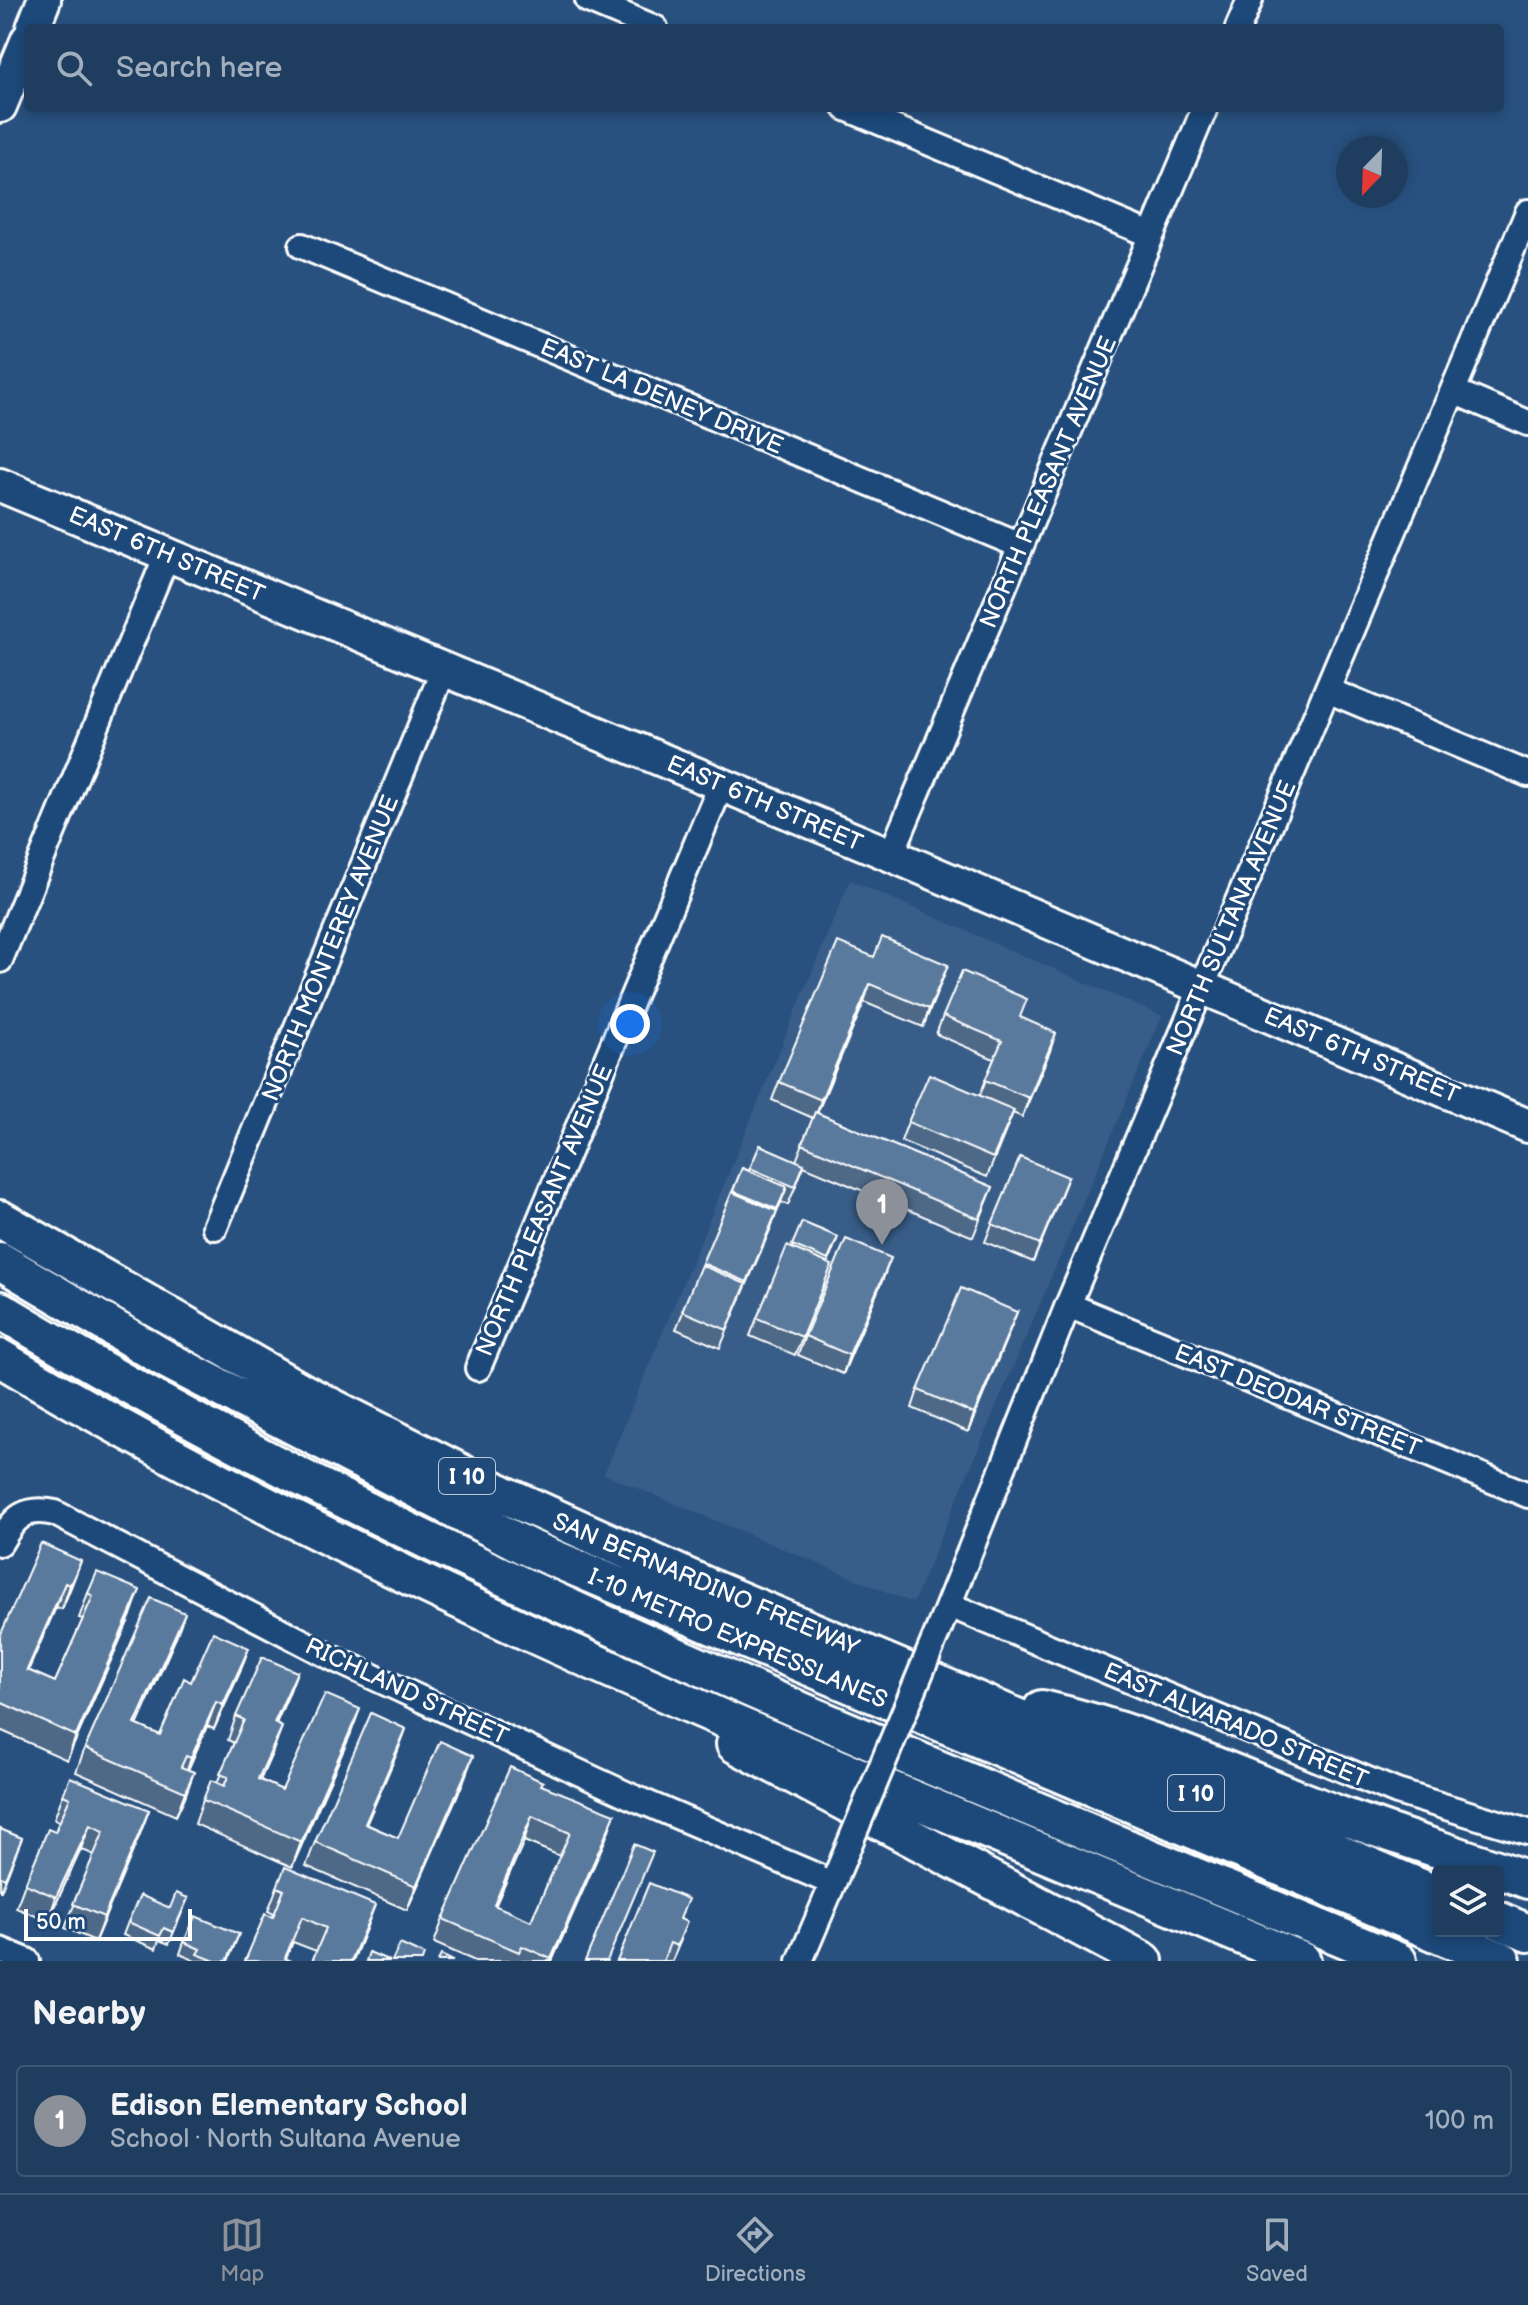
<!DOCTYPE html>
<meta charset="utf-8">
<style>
:root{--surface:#1e3d5f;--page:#264465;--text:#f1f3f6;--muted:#a1aebd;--line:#3c5674;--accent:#8c9099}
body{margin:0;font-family:"Balsamiq Sans",sans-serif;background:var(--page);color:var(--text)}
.controls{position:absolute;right:24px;bottom:24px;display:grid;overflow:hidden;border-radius:8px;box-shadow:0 4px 12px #0003}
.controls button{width:72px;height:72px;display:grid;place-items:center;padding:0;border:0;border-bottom:2px solid var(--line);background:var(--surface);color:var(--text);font:40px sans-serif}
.compass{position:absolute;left:1336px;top:136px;width:72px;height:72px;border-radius:50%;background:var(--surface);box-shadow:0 4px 12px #0003;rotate:203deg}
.scale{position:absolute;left:24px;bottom:20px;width:168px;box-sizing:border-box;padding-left:8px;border:4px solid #fff;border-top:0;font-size:22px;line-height:28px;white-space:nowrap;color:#fff;-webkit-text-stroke:6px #1f4a7a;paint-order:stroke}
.you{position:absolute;left:630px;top:1024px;width:28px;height:28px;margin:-20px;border:6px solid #fff;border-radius:50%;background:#1a73e8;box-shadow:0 0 0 12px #1a73e833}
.badge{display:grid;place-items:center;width:52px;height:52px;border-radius:50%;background:var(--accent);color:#fff;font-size:26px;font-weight:700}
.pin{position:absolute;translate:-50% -66px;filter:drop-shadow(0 2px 4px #0008)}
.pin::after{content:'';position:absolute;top:42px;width:28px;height:24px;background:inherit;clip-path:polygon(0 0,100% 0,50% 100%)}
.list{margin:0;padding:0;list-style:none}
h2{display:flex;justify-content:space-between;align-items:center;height:104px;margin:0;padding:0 32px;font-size:34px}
h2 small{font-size:26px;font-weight:400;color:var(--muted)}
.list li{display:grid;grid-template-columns:52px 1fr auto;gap:24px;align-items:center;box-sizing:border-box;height:112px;margin:0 16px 16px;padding:0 16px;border:2px solid var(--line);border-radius:8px}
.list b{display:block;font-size:30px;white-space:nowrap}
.list p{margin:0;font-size:26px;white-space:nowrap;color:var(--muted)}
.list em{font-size:26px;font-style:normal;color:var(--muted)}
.icon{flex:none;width:44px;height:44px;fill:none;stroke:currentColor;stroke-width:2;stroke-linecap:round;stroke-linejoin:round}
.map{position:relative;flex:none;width:1528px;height:1961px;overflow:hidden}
.search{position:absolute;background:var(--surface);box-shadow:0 4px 12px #0003;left:24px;right:24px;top:24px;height:88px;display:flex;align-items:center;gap:20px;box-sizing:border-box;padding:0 28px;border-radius:8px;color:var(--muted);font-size:30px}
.sheet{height:232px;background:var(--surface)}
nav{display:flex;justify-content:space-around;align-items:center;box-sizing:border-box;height:112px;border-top:2px solid var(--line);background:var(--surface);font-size:22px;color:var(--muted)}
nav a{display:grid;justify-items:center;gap:4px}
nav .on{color:var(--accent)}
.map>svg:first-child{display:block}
.built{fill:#375d88}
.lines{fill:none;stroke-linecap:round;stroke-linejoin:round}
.minor-casing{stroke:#fff;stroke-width:30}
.major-casing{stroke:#fff;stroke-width:38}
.highway-casing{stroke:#fff;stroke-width:42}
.minor{stroke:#1f4a7a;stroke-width:24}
.major{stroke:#1f4a7a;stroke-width:32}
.highway{stroke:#1f4a7a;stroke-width:36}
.minor-bridge-casing{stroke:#fff;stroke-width:30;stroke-linecap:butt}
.minor-bridge{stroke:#1f4a7a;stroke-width:24}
.wall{fill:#4d6987;stroke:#fff;stroke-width:2;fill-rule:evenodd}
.shaded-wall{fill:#3f556e;stroke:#fff;stroke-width:2}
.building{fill:#5a7a9d;stroke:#fff;stroke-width:2;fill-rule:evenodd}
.labels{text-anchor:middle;stroke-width:6;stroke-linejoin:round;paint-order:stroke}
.shield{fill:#1f4a7a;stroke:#bcc9d7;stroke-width:2}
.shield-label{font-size:22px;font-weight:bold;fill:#fff}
.street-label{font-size:24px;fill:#fff;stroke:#1f4a7a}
</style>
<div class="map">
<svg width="1528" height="1961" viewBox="0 0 1528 1961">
<rect width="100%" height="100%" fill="#28517f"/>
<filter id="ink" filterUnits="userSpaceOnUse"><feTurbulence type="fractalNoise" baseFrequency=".0125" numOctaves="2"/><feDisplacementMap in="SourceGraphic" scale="16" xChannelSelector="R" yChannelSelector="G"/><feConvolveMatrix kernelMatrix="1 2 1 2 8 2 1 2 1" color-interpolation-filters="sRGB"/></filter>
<g filter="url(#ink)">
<!-- built -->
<path class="built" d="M850 880 1162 1016 913 1603 604 1474Z"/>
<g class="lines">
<defs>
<path id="minor" d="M588 0 655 28
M1238 28 1250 0
M846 108 1151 235
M302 246 1021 546
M1453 391 1528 423
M1327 690 1528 774
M891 855 1205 108
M0 960 167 555
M215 1227 444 669
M1068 1305 1528 1495
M478 1368 721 785
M0 1543C14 1518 24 1506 55 1513L337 1660 630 1796 833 1883
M949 1605 1397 1792 1528 1832
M940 1626 1068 1305 1528 212
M0 1950 27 1961
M800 1961 837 1874"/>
<path id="major" d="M33 28 44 0
M0 106 28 39
M0 485 891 855 1528 1126"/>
<path id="highway" d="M0 1219 304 1393 507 1496 713 1589 1438 1895
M0 1261 169 1361 527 1547 1502 1961
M0 1310C441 1577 924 1761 1398 1961
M0 1358C410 1604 863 1776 1302 1961
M1042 1709C1145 1732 1239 1777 1337 1814 1400 1838 1465 1857 1528 1880
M735 1744 1144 1961
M1498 1920 1528 1933"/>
</defs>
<!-- minor casing -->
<use href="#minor" class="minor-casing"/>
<!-- major casing -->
<use href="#major" class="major-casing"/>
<!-- highway casing -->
<use href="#highway" class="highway-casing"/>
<!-- minor -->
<use href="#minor" class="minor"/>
<!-- major -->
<use href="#major" class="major"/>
<!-- highway -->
<use href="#highway" class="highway"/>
<defs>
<path id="minor-bridge" d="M837 1874 940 1626"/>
</defs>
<!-- minor-bridge casing -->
<use href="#minor-bridge" class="minor-bridge-casing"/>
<!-- minor-bridge -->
<use href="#minor-bridge" class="minor-bridge"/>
</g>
<!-- wall -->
<path class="wall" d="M874 957 948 965 923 1027 864 1002 817 1113 993 1187 973 1237 804 1166 788 1205 781 1202 720 1348 676 1329 742 1168 749 1171 760 1145 796 1161 813 1118 772 1100 779 1082Z
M943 1016 1020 1018 1050 1051 1022 1117 1013 1113 987 1177 901 1141 908 1122 980 1095 994 1059 936 1034Z
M1068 1177 1033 1262 985 1242 992 1224Z
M802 1222 838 1237 828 1263 825 1283 795 1355 750 1336 757 1318 792 1248Z
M884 1276 843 1374 798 1355 805 1336Z
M1017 1312 968 1432 912 1408 918 1390Z
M81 1561 62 1609 56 1607 28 1670 55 1682 83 1619 79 1618 88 1593 131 1615 67 1760 0 1730V1636Z
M176 1637 137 1725 160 1735 191 1682 240 1672 214 1729 207 1726 188 1770 194 1772 176 1816 76 1772 85 1748Z
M297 1672 276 1724 273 1751 260 1780 282 1790 351 1733 292 1867 195 1824 203 1800 217 1783 234 1743 228 1740 236 1716Z
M406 1729 397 1753 366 1824 398 1838 464 1780 407 1910 306 1866 315 1842Z
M542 1785 606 1838 552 1961H475L434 1943 443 1919ZM524 1841 560 1856 531 1921 495 1906Z
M63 1795 149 1810 140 1834 95 1941 65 1928 94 1855 81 1849 48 1921 16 1908 25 1884 55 1832 59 1821 54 1819Z
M0 1829 22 1838 1 1891H0Z
M277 1887 366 1929 316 1951 293 1942 286 1958 245 1961 273 1917 274 1914 268 1911Z
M188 1898 169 1944 159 1940 156 1949 123 1935 128 1922 170 1908Z
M681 1919V1940L672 1961H617Z
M239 1934 228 1961H195L180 1954 184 1942Z"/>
<!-- shaded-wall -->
<path class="shaded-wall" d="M948 965 941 983 923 1027 929 1009Z
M870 984 864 1002 815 1118 821 1100Z
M1056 1033 1050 1051 1022 1117 1029 1098Z
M1068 1177 1061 1195 1033 1262 1040 1244Z
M787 1187 770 1230 740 1300 747 1282Z
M891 1258 884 1276 843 1374 849 1355Z
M1017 1312 1010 1330 968 1432 974 1414Z
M81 1561 72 1585 62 1609 70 1585Z
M65 1583 56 1607 18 1694 27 1670Z
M140 1590 131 1615 67 1760 76 1736Z
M185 1613 176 1637 127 1748 135 1724Z
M249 1648 240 1672 214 1729 223 1705Z
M297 1672 288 1696 265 1748 274 1723Z
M216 1702 207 1726 182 1783 191 1758Z
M360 1709 351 1733 292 1867 301 1842Z
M282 1727 273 1751 250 1803 258 1779Z
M406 1729 397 1753 356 1848 365 1824Z
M473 1756 464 1780 407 1910 416 1886Z
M194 1772 185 1797 176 1816 185 1792Z
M149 1810 140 1834 95 1941 104 1917Z
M615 1814 606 1838 552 1961H551Z
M532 1816 524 1841 485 1929 494 1905Z
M90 1825 81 1849 48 1921 56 1897Z
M375 1905 366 1929 353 1961H351Z"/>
<!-- building -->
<path class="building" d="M882 937 948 965 929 1009 870 984 821 1100 779 1082 838 942 874 957Z
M962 971 1027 999 1020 1017 1056 1033 1029 1098 985 1080 1002 1041 943 1016Z
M929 1074 1014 1110 993 1158 908 1122Z
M815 1112 993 1187 979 1219 802 1144Z
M760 1145 804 1164 795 1187 750 1168Z
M1020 1157 1068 1177 1040 1244 992 1224Z
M742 1168 787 1187 777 1209 733 1191Z
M732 1192 777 1211 747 1282 702 1263Z
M802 1222 838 1237 828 1260 792 1245Z
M846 1239 891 1258 849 1355 805 1336Z
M787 1246 832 1265 802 1337 757 1318Z
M701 1265 746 1284 727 1330 682 1311Z
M961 1288 1017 1312 974 1414 918 1390Z
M41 1543 81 1561 70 1585 65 1583 27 1670 55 1682 93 1596 88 1593 97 1572 140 1590 76 1736 0 1702V1636Z
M151 1598 185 1613 135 1724 160 1735 184 1678 191 1682 213 1632 249 1648 223 1705 216 1702 191 1758 186 1756 181 1767 194 1772 185 1792 85 1748Z
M262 1657 297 1672 274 1723 282 1727 258 1779 282 1790 325 1694 360 1709 301 1842 203 1800 211 1780 224 1786 228 1777 220 1774 244 1720 236 1716Z
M371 1713 406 1729 365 1824 398 1838 440 1741 473 1756 416 1886 315 1842Z
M510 1767 543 1782 541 1785 615 1814 551 1959 522 1946 519 1952 443 1919ZM532 1816 570 1833 531 1921 494 1905Z
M70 1777 149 1810 104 1917 73 1904 104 1831 90 1825 56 1897 25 1884 48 1829 55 1832 70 1798 63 1795Z
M0 1829 22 1838 5 1879 0 1876Z
M634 1844 653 1852 607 1961H585Z
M285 1867 375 1905 351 1961H312L326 1928 302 1917 285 1958 291 1961H245L265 1914 273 1917 284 1890 277 1887Z
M649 1883 688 1899 680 1919 687 1922 677 1946 670 1943 663 1961H617Z
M176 1893 188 1898 173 1932 164 1928 160 1936 128 1922 140 1895 170 1908Z
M195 1916 239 1934 227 1961H215L197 1954 200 1949 184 1942Z
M400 1944 424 1955 422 1961H392Z
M369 1952 390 1961H366Z
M441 1955 453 1961H438Z"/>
</g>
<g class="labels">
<!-- shield labels -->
<g class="shield">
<rect x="439" y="1458" width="56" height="36" rx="6"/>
<rect x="1168" y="1775" width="56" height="36" rx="6"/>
</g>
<g class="shield-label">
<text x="467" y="1484">I 10</text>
<text x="1196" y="1801">I 10</text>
</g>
<!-- street labels -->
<g class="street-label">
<text transform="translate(662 396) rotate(23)" y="8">EAST LA DENEY DRIVE</text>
<text transform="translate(1048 482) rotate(-67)" y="8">NORTH PLEASANT AVENUE</text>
<text transform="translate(167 554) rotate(23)" y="8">EAST 6TH STREET</text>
<text transform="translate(765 803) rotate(23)" y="8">EAST 6TH STREET</text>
<text transform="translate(1231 918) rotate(-67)" y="8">NORTH SULTANA AVENUE</text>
<text transform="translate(330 948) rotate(-68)" y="8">NORTH MONTEREY AVENUE</text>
<text transform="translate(1362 1055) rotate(23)" y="8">EAST 6TH STREET</text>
<text transform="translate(544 1210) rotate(-67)" y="8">NORTH PLEASANT AVENUE</text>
<text transform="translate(1298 1400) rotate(22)" y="8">EAST DEODAR STREET</text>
<text transform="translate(706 1584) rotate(23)" y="8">SAN BERNARDINO FREEWAY</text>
<text transform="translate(738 1638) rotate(23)" y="8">I-10 METRO EXPRESSLANES</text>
<text transform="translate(407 1691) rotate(25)" y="8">RICHLAND STREET</text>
<text transform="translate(1236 1725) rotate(23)" y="8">EAST ALVARADO STREET</text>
</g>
</g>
</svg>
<div class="controls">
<button><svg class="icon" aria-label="layers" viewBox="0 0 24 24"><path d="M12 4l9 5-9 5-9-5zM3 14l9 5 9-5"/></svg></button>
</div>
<svg class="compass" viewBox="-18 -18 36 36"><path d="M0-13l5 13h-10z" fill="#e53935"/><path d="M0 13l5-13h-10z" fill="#a1aebd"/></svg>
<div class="scale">50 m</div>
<div class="you"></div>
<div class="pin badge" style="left:882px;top:1245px">1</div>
<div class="search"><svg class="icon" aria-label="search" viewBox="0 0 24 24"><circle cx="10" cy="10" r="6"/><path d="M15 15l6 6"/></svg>Search here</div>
</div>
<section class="sheet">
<h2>Nearby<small></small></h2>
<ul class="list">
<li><span class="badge">1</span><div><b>Edison Elementary School</b><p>School · North Sultana Avenue</p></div><em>100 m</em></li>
</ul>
</section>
<nav>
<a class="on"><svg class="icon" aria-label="map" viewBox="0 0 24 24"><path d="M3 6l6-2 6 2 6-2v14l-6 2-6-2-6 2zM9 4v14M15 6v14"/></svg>Map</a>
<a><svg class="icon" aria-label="directions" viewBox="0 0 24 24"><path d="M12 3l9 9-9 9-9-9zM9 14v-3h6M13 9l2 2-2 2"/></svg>Directions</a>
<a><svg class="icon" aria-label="saved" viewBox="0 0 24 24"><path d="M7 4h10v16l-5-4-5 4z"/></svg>Saved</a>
</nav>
